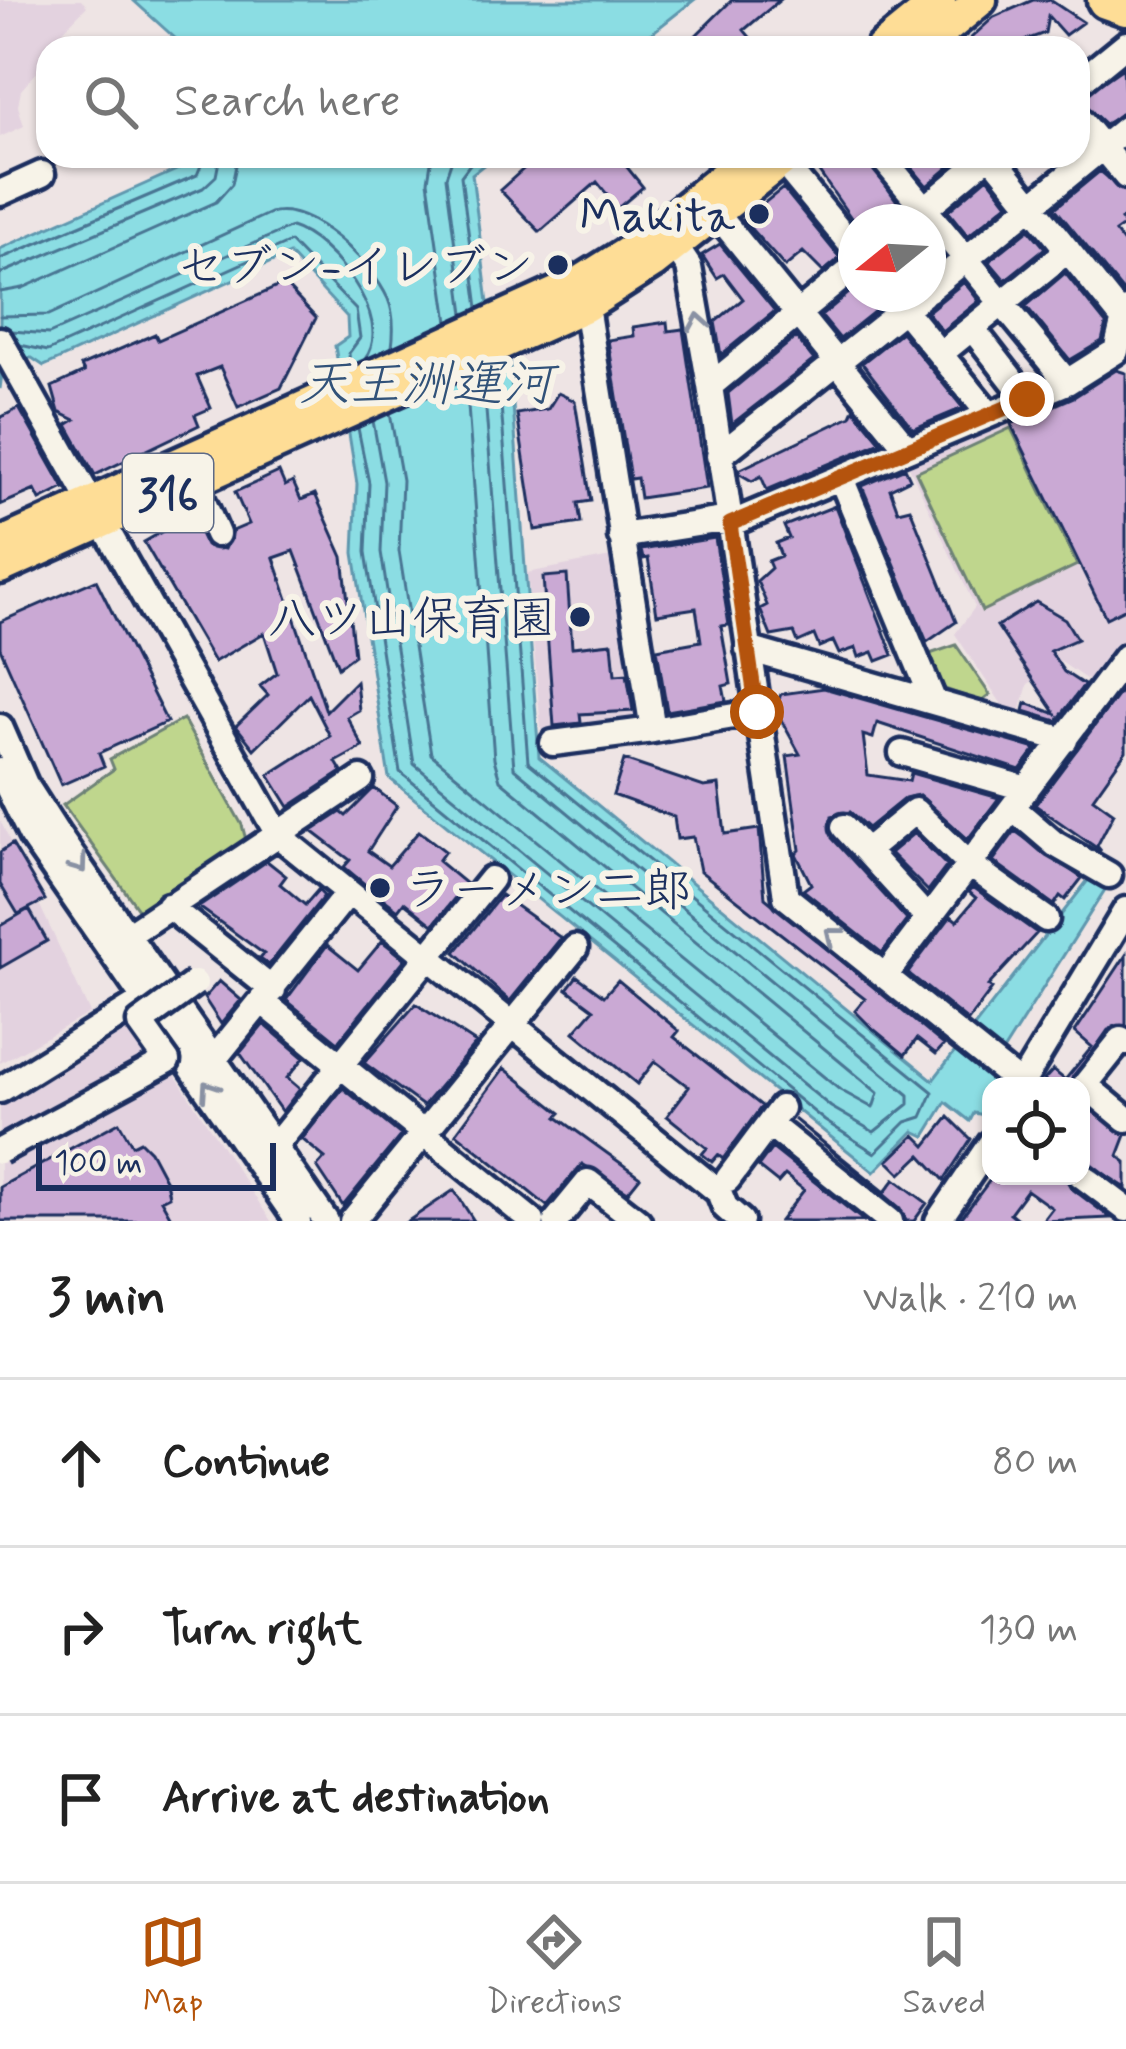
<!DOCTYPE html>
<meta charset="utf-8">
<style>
:root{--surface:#fff;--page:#f2f2f2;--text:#222;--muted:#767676;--line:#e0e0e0;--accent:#b45309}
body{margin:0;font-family:Mynerve,"Klee One",sans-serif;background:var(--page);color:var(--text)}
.controls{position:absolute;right:36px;bottom:36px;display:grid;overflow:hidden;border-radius:24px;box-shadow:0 3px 9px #0004}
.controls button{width:108px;height:108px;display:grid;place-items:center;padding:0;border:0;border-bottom:3px solid var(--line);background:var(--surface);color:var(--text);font:60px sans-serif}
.compass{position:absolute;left:838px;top:204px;width:108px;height:108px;border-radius:50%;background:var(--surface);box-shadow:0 3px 9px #0004;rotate:252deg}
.scale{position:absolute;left:36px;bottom:30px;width:240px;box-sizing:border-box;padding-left:12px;border:6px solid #1b2f5e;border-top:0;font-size:33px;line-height:42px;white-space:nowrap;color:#1b2f5e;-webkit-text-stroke:9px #f7f3e8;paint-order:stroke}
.stop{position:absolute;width:36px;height:36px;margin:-27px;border:9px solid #b45309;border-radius:50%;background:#fff}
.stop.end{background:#b45309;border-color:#fff;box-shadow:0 3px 12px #0008}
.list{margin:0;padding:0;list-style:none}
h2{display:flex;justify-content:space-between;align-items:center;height:156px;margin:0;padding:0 48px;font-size:51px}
h2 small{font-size:39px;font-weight:400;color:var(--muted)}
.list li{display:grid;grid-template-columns:78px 1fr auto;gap:36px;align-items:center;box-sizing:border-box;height:168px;padding:0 48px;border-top:3px solid var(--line)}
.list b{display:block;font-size:45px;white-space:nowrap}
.list em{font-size:39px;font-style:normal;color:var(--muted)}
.icon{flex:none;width:66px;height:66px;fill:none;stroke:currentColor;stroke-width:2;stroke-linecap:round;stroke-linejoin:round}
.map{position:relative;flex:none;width:1126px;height:1221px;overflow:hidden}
.search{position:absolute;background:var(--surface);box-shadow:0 3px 9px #0004;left:36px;right:36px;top:36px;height:132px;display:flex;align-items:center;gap:30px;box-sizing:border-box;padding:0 42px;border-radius:36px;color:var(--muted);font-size:45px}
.sheet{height:660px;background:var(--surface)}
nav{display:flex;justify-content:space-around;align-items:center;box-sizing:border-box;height:168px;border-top:3px solid var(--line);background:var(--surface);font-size:33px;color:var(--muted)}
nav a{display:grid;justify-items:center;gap:6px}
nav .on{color:var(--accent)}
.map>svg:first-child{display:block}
.built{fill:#e3d2df}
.green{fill:#bfd68d;stroke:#6d8276;stroke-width:3}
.water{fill:#8bdde3;stroke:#5e97ae;stroke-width:3}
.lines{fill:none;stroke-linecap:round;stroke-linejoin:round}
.shore{stroke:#487593;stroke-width:3}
.building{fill:#caa9d4;stroke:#1b2f5e;stroke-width:3}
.minor-casing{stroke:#1b2f5e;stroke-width:33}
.major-casing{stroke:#1b2f5e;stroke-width:39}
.highway-casing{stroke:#1b2f5e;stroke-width:45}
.minor{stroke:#f7f3e8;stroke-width:24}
.major{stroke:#fedd96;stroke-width:30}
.highway{stroke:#fedd96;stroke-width:36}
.minor-bridge-casing{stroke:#1b2f5e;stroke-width:33;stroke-linecap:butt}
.minor-bridge{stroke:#f7f3e8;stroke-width:24}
.oneway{stroke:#8991a3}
.route{stroke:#b45309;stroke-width:15}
.poi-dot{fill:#1b2f5e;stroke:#f7f3e8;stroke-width:4.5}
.labels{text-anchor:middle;stroke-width:12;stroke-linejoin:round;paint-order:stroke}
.shield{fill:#f7f3e8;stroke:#5d6a87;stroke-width:3}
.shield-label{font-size:45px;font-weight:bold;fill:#1b2f5e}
.poi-label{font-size:48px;fill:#1b2f5e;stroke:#f7f3e8;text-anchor:end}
.water-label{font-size:51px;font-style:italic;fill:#315279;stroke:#f7f3e8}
</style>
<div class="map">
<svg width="1126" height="1221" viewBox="0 0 1126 1221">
<rect width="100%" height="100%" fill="#eee4e4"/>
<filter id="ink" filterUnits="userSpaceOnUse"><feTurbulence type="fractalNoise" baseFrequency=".00833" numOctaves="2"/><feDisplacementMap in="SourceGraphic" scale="24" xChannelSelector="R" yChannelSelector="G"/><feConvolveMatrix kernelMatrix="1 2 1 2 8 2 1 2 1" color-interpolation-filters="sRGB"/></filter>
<g filter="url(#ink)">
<!-- built -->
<path class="built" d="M0 0H81L87 6 48 46 47 61 21 90 18 106 24 126 0 137Z
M1086 381 1126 397V645L1096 686 1061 662 1028 684 1019 716 1007 712 955 634 975 607 905 458Z
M621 555 643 722 542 738 527 573Z
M0 820 90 1013 0 1063Z
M139 1020 271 1221H0V1098Z"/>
<!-- green -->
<path class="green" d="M1011 428 1077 565 982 611 916 472Z
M956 645 990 695 981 702 942 688 927 655Z
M183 719 242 825 249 851 153 908 138 909 63 805 114 769 110 759Z"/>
<!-- water -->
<path class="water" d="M133 0H694L633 48H186Z
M194 156H495L472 174 488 303 505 297 539 757 933 1080 1089 879 1106 888 1002 1053 1010 1060 1001 1086H991L989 1116 974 1113 970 1121 946 1102 925 1136 914 1131 874 1172 389 778 354 553 357 484 335 346 348 337 347 317 289 254 44 366 32 358H17L2 373 0 389V249L192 163Z"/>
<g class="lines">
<!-- shore -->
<path class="shore" d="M432 156 428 181 448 322
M453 156 446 177 464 314
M476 156 461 176 478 308
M0 259 197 175 205 156
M0 274 203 188 216 176 220 156
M0 292 23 288 216 202 232 184 238 156
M0 316 49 315 270 213C311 201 372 263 388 299 394 313 394 332 392 347
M12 331 49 334 291 227C329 238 396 318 365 359
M20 345 48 351 290 242 356 310 360 338 349 353 350 366
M390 413 402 480 399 551 431 754 840 1090 873 1108 878 1093 500 780 494 759 466 379
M373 421 384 482 381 552 414 764 831 1107 874 1132 909 1104V1095L514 768 483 372
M358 428 369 483 366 552 400 772 825 1121 875 1153 906 1122 922 1117 933 1092 528 762 498 365"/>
</g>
<!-- building -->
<path class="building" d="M732 0H780L744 30 759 48H734L729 42 722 48H683Z
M1033 0H1050L1083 22 1065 35 1048 16 1045 33 1026 40 1033 48H960L994 17Z
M1123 68 1126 112 1105 124 1078 99Z
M538 156H618L643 187 618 208 597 182 540 232 500 190Z
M819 156H865L901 207 893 221 856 225 812 162Z
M902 156H962L927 186Z
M1100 171 1126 192V215L1121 220 1125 225 1115 232 1126 246 1125 294 1055 208Z
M988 177 1008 203 968 236 948 211Z
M783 188 840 258 823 272 803 252 785 267 743 220Z
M1029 229 1045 248 1005 280 989 261Z
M720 244 775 311 721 355 715 322 743 299 724 274 717 278 702 255Z
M1065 273 1106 324 1102 341 1070 360 1026 306Z
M964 282 979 301 942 331 927 312Z
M284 284 316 318 281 388 238 407 220 367 197 376 211 408 195 415 199 425 95 475 67 425 75 420 59 412 52 387 84 372 81 366 155 334 158 340Z
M856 287V294H875L880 307 840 339 821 316Z
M667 322 668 331 683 329 707 488 640 498 637 478 630 479 608 340 634 336 633 327Z
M901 332 963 408 913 429 862 363Z
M796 337 814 360 732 424 728 393Z
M1116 370 1126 373V608L1106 618 1011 424 1074 397Z
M558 393 575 401 591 501 578 503 581 523 535 530 517 414 548 409Z
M19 408 64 488 40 500 35 490 0 505V418Z
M854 409 881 442 767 490 761 476 752 481 740 474 739 470 851 416Z
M905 468 910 479 890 489 898 511 910 508 956 622 927 642 862 486Z
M279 472 285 486 293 482 301 500 315 494 343 557 354 655 338 667 294 551 274 558 326 711 356 681 359 710 347 717 363 747 336 762 342 772 289 807 269 775 330 736 309 695 254 749 236 726 268 695 260 686 277 673 264 633 214 662 144 542 191 515 206 546 225 549 233 531 249 524 235 492Z
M835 506 893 655 877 661 873 652 859 657 856 648 839 654 833 641 819 647 814 635 798 642 794 632 771 636 760 609 767 605 757 581 771 568 768 561 781 556 776 543 789 538 784 526Z
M715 538 729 625 721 626 731 684 723 686 726 701 667 711 657 649 701 641 696 608 657 614 648 558 643 559 641 550Z
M567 575 572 647 612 643 615 675 627 674 633 711 580 714 581 723 554 726 543 577Z
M96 580 167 722 99 753 104 766 61 785 0 648V622Z
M1036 602 1065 619 1077 639 1050 651 1064 672 1084 685 1057 721 1024 711 1026 703 1056 714 997 626Z
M1126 684V751L1093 798 1114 813 1097 846 1101 851 1035 805Z
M824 688 1036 749 1020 770 877 723 873 738 863 735 868 775 909 781 911 773 999 798 968 839 919 795 905 798 868 828 850 812 832 816V838L907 920 882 953 803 890 811 884 796 854 800 850 787 756 800 754 775 709 781 694Z
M624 760 704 787 719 785 725 834 759 829 765 898 944 1045 936 1054 917 1039 905 1055 871 1027 855 1011 865 999 700 871 693 837 677 839 674 817 613 795Z
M374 788 397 806 368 851 389 866 419 831 445 851 438 861 466 884 433 925 404 902 398 910 368 887 344 867 350 860 312 831 341 812 346 816Z
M1015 831 1082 878 1065 900 1060 896 1054 905 993 861Z
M914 833 947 866 928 891 890 853Z
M12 844 45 900 18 914 0 884V852Z
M267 861 286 876 280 884 305 905 318 890 324 896 269 965 260 959 264 954 199 907Z
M973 887 1037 933 988 986 992 989 968 1021 908 973 951 916 957 921 976 898 969 892Z
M501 895 561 938 510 1001 455 952Z
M29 909 47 941 0 968V926Z
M382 941 405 959 338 1042 286 1000 327 945 358 970Z
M1126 955V1025L1108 1030 1069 1086H1051L1044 1080 1053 1070 1065 1080 1092 1047 1075 1032Z
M577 976 604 996 618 980 679 1031 674 1037 762 1106 723 1159 718 1155 712 1162 702 1154 707 1148 667 1116 689 1087 655 1061 637 1084 574 1032 594 1009 567 989Z
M219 981 241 1000 221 1024 204 998Z
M416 1004 476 1043 423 1106 364 1063Z
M264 1024 304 1058 287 1078 300 1089 282 1112 240 1053Z
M504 1068 561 1113 557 1117 640 1177 628 1192 582 1164 547 1206 456 1133Z
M343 1088 401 1135 343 1206 317 1167 325 1158 302 1139Z
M1081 1103 1126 1135 1118 1156 1126 1162V1188L1081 1159Z
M949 1117 971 1139 944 1180 921 1155 901 1174 888 1161 915 1135 926 1146Z
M794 1119 885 1192 895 1179 927 1203 914 1221H906L900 1208Z
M119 1122 132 1145 140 1141 150 1151 166 1181 169 1196 161 1200 173 1221H0V1187Z
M772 1148 864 1221H780L804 1190 785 1175 778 1183 758 1167Z
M993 1176H1065L1071 1188 1111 1218 1042 1221 1052 1208 1027 1190 1010 1213 1020 1221H959Z
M454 1190 474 1221H408Z"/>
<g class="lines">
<defs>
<path id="minor" d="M1078 83 1126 44
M1078 118 1126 176
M881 156 1067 382
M992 156 1123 319
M782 161 856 251
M0 193 42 174
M716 213 907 448
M909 222 988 156
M665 231 689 267 710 386 786 897 1021 1085
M928 290 1126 128
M891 294 989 414
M586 306 653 730 757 712
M972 328 1027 399
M0 340 279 836 719 1192 725 1207 741 1221
M940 354 1068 250
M710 386 856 266
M719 456 923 294
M841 478 934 702
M194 481 217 534
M621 536 716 521 730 524 1067 382 1116 351 1126 310
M748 649 1065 740
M0 727 25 784 57 834 326 1221
M553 743 653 730
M902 753 1027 789
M0 771 32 837 298 1221
M1013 808 1055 844 1109 875
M844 827 928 919
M866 851 915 811 970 865 1046 919
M168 906 273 990
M129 934 361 779
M885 976 1126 657
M264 1003 532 1221
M1126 1043 1121 1040 1085 1085 1126 1119
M216 1057 348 893
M1020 1086 1126 910
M0 1090 148 998
M769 1124 890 1221
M275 1146 491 879
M1081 1175 1126 1209
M728 1179 781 1108
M352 1221 575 948
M556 1221 588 1182 638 1221
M938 1221 991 1143"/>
<path id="major" d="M881 48 940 0
M923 48 981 0
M0 544 580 282 639 245 748 156
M0 568 586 306 653 263 788 156"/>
<path id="highway" d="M1106 0 1126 7"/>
</defs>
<!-- minor casing -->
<use href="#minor" class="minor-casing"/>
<!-- major casing -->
<use href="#major" class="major-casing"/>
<!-- highway casing -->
<use href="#highway" class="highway-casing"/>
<!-- minor -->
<use href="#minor" class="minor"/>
<!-- major -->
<use href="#major" class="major"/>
<!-- highway -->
<use href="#highway" class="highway"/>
<defs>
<path id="minor-bridge" d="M0 1151 167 1061 140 1023 195 983"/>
</defs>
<!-- minor-bridge casing -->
<use href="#minor-bridge" class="minor-bridge-casing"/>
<!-- minor-bridge -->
<use href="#minor-bridge" class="minor-bridge"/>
</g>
<!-- one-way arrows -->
<defs><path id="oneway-chevron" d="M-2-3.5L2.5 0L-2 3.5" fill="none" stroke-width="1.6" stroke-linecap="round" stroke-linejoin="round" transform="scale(3)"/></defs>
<g class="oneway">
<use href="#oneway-chevron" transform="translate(699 322) rotate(-100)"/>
<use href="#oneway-chevron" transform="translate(79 865) rotate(54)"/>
<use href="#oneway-chevron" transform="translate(833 935) rotate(-141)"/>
<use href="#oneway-chevron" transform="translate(209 1089) rotate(-124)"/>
</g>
</g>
<g class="lines" filter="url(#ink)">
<!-- route -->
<path class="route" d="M757 712 730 524 1027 399"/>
</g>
<!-- markers -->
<g class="poi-dot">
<circle cx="759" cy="214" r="12"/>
<circle cx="558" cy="265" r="12"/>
<circle cx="580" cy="617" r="12"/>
<circle cx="380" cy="888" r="12"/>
</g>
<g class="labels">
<!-- shield labels -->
<rect class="shield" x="123" y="454" width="90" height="78" rx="9"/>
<g class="shield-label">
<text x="168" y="509">316</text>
</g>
<!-- poi labels -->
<g class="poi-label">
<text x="735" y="231">Makita</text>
<text x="534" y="282">セブン-イレブン</text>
<text x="556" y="634">八ツ山保育園</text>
<text x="404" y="905" text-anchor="start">ラーメン二郎</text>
</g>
<!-- water labels -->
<g class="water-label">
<text x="426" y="400">天王洲運河</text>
</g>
</g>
</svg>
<div class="controls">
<button><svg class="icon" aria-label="locate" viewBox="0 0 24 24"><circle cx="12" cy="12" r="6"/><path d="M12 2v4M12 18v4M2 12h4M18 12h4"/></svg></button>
</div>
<svg class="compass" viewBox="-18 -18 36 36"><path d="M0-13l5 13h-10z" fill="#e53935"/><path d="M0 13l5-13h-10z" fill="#767676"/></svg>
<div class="scale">100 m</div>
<div class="stop" style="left:757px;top:712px"></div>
<div class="stop end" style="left:1027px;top:399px"></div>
<div class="search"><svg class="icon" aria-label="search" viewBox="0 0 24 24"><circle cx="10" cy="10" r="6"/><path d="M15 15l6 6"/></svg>Search here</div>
</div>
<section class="sheet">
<h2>3 min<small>Walk · 210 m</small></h2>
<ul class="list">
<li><svg class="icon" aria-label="ahead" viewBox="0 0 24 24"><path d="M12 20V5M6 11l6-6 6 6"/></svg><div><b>Continue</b></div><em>80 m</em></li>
<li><svg class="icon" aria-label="right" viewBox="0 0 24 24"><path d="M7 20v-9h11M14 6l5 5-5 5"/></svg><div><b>Turn right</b></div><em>130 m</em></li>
<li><svg class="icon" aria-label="arrive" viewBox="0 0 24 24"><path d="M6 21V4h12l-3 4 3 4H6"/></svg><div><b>Arrive at destination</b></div></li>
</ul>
</section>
<nav>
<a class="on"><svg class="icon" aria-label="map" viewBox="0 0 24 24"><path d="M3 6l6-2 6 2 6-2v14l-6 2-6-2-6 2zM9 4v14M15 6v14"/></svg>Map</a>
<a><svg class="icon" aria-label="directions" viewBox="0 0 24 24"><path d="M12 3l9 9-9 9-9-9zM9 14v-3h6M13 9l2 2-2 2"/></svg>Directions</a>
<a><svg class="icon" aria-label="saved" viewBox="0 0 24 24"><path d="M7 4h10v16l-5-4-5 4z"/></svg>Saved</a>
</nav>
